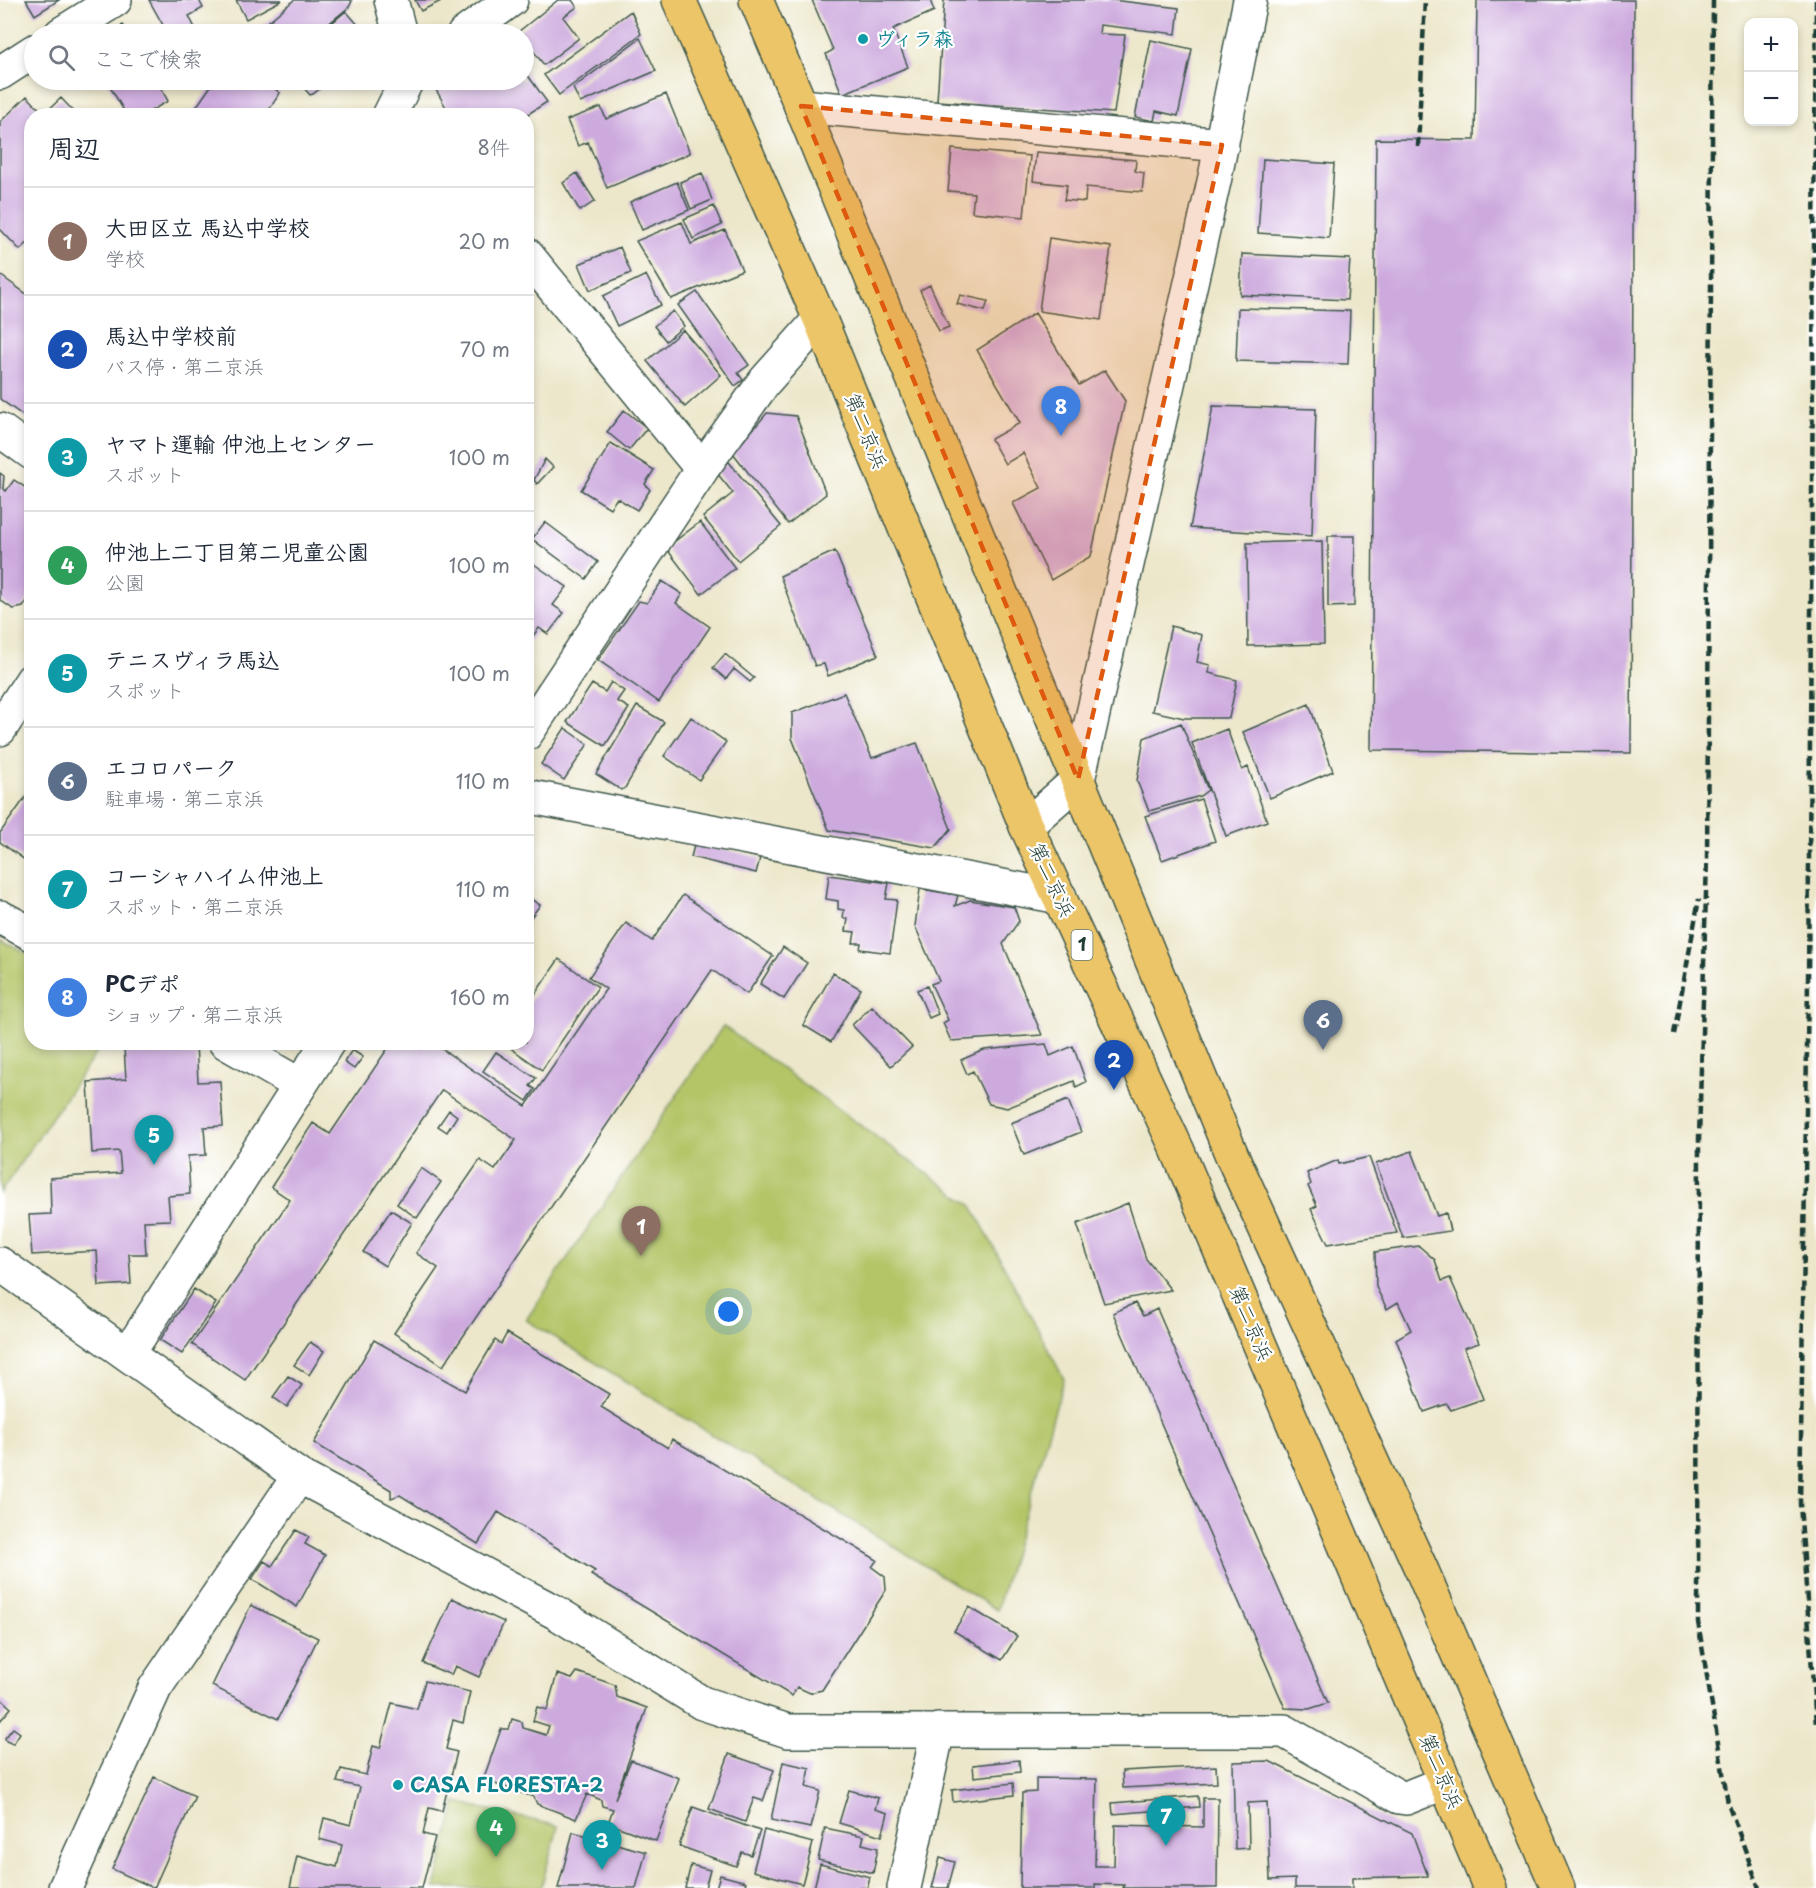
<!DOCTYPE html>
<html lang="ja">
<meta charset="utf-8">
<style>
:root{--surface:#fff;--page:#f6f6f7;--text:#1f2937;--muted:#747a83;--line:#e0e1e3;--accent:#c8321e}
body{margin:0;font-family:"Playpen Sans","Klee One",sans-serif;background:var(--page);color:var(--text)}
.controls{position:absolute;right:18px;top:18px;display:grid;overflow:hidden;border-radius:12px;box-shadow:0 3px 9px #0003}
.controls button{width:54px;height:54px;display:grid;place-items:center;padding:0;border:0;border-bottom:2px solid var(--line);background:var(--surface);color:var(--text);font:30px sans-serif}
.you{position:absolute;left:729px;top:1312px;width:21px;height:21px;margin:-15px;border:4px solid #fff;border-radius:50%;background:#1a73e8;box-shadow:0 0 0 9px #1a73e833}
.badge{display:grid;place-items:center;width:39px;height:39px;border-radius:50%;background:var(--accent);color:#fff;font-size:20px;font-weight:700}
.pin{position:absolute;translate:-50% -50px;filter:drop-shadow(0 2px 3px #0008)}
.pin::after{content:'';position:absolute;top:32px;width:21px;height:18px;background:inherit;clip-path:polygon(0 0,100% 0,50% 100%)}
.list{margin:0;padding:0;list-style:none}
h2{display:flex;justify-content:space-between;align-items:center;height:78px;margin:0;padding:0 24px;font-size:26px}
h2 small{font-size:20px;font-weight:400;color:var(--muted)}
.list li{display:grid;grid-template-columns:39px 1fr auto;gap:18px;align-items:center;box-sizing:border-box;height:108px;padding:0 24px;border-top:2px solid var(--line)}
.list b{display:block;font-size:22px;white-space:nowrap}
.list p{margin:0;font-size:20px;white-space:nowrap;color:var(--muted)}
.list em{font-size:20px;font-style:normal;color:var(--muted)}
.icon{flex:none;width:33px;height:33px;fill:none;stroke:currentColor;stroke-width:2;stroke-linecap:round;stroke-linejoin:round}
.map{position:relative;flex:none;width:1816px;height:1888px;overflow:hidden}
.search{position:absolute;background:var(--surface);box-shadow:0 3px 9px #0003;left:24px;top:24px;width:510px;height:66px;display:flex;align-items:center;gap:15px;box-sizing:border-box;padding:0 21px;border-radius:33px;color:var(--muted);font-size:22px}
.panel{position:absolute;background:var(--surface);box-shadow:0 3px 9px #0003;left:24px;top:108px;width:510px;height:942px;border-radius:24px}
.map>svg:first-child{display:block}
.green{fill:#b4c568;stroke:#6a814e;stroke-width:1.5}
.building{fill:#cdaade}
.lines{fill:none;stroke-linecap:round;stroke-linejoin:round}
.minor-casing{stroke:#3e564a;stroke-width:36}
.highway-casing{stroke:#3e564a;stroke-width:36}
.minor{stroke:#fff;stroke-width:33}
.highway{stroke:#edc569;stroke-width:33}
.rail{stroke:#1f3d34;stroke-width:4.5;stroke-dasharray:9 4.5;stroke-linecap:butt}
.marked{fill:#de580e;fill-opacity:0.2;stroke:#de580e;stroke-width:4.5;stroke-dasharray:12 8;stroke-linejoin:round}
.culture-dot{fill:#0f9aa8;stroke:#fff;stroke-width:2}
.labels{text-anchor:middle;stroke-width:4.5;stroke-linejoin:round;paint-order:stroke}
.shield{fill:#fff;stroke:#627771;stroke-width:1.5}
.shield-label{font-size:18px;font-weight:bold;fill:#1f3d34}
.culture-label{font-size:20px;font-weight:bold;fill:#0d838f;stroke:#fff;text-anchor:start}
.street-label{font-size:20px;fill:#1f3d34;stroke:#fff}
</style>
<div class="map">
<svg width="1816" height="1888" viewBox="0 0 1816 1888">
<rect width="100%" height="100%" fill="#fff"/>
<filter id="ink" filterUnits="userSpaceOnUse"><feTurbulence type="fractalNoise" baseFrequency=".0167" numOctaves="2"/><feDisplacementMap in="SourceGraphic" scale="12" xChannelSelector="R" yChannelSelector="G"/><feConvolveMatrix kernelMatrix="1 2 1 2 8 2 1 2 1" color-interpolation-filters="sRGB"/></filter>
<filter id="wash" filterUnits="userSpaceOnUse"><feTurbulence type="fractalNoise" baseFrequency=".008" numOctaves="4" result="noise"/><feDisplacementMap in="SourceGraphic" scale="24" xChannelSelector="R" yChannelSelector="G"/><feGaussianBlur stdDeviation="1.35" result="paint"/><feColorMatrix in="noise" values="0 0 0 0 0 0 0 0 0 0 0 0 0 0 0 0 0 1.4 0 .05"/><feComposite in="paint" operator="in"/></filter>
<g filter="url(#wash)">
<rect width="100%" height="100%" fill="#ece7ca"/>
<!-- green -->
<path class="green" d="M0 939 31 956 32 1042 103 1043 0 1193Z
M723 1026 972 1206 1064 1379 997 1610 526 1320Z
M456 1802 558 1826 541 1888H435Z"/>
<g id="blocks">
<!-- building -->
<path class="building" d="M26 0H59L35 15Z
M149 0H199L203 8 189 16 196 30 188 34H168Z
M236 0H282L246 19Z
M294 0H350L352 1 349 7 316 34H260L257 31Z
M415 0H443L421 11Z
M558 0H572L577 7 563 17 579 38 544 65 524 39V34H520L518 32Z
M812 0H930L934 11 893 29 908 67 842 94 826 54 833 50Z
M944 0H1112L1179 8 1176 34 1100 25 1099 34 1125 35 1114 113 937 101Z
M1477 0H1634L1631 753 1371 750 1376 139 1475 140Z
M346 11 366 34H319Z
M631 11 641 34 559 95 544 75Z
M123 25 129 34H107Z
M640 38 656 71 580 103 573 88Z
M1151 40 1192 49 1178 116 1156 111 1154 121 1135 117Z
M524 70 547 102 525 116H511L507 110 498 116H451L435 88 446 80H524Z
M106 80H156L168 101 142 116H127Z
M215 80H264L280 93 265 116H190Z
M297 80H331L313 94 310 95Z
M666 94 690 153 607 188 588 142 578 146 567 120 601 107 606 119Z
M27 96 44 114 61 98 78 116H32V239L20 250 0 229V122Z
M952 149 1030 156 1024 217 972 212 974 193 948 191Z
M1036 152 1136 160 1135 171 1144 173 1142 192 1086 187 1085 202 1064 200 1067 185 1033 181Z
M1263 159 1334 164 1329 238 1258 233Z
M577 173 595 201 580 211 563 183Z
M702 173 712 200 691 209 680 182Z
M677 182 689 210 642 230 630 202Z
M714 206 722 225 693 239 684 219Z
M682 222 691 244 725 230 742 270 671 299 636 241Z
M1049 238 1111 247 1101 320 1039 311Z
M620 247 631 273 590 290 579 264Z
M1242 254 1350 259 1347 300 1240 295Z
M0 275 32 298V422L0 399Z
M646 275 661 305 617 326 603 296Z
M930 285 949 327 939 331 920 290Z
M697 292 749 365 738 373 743 380 735 386 678 305Z
M960 295 988 301 985 311 957 304Z
M1238 308 1350 311 1348 364 1236 361Z
M673 311 684 326 666 341 654 326Z
M1035 313 1079 385 1105 370 1125 401 1091 556 1051 580 1013 503 1041 488 1023 453 1005 464 991 439 1020 423 977 350Z
M683 330 721 375 685 407 647 361Z
M1213 406 1316 409 1312 536 1190 528Z
M624 410 647 428 629 450 607 432Z
M767 413 796 416 826 494 788 524 733 453Z
M611 443 654 470 645 484 650 490 637 510 617 498 610 508 581 490Z
M545 459 553 467 537 484 534 480Z
M729 462 781 526 738 561 703 517 733 493 716 472Z
M0 473 4 476 3 488 6 491 14 480 32 492V594L23 607 13 609 0 600Z
M545 522 598 562 586 579 532 539Z
M700 522 735 568 701 594 666 548Z
M1328 536H1355L1354 606 1328 607Z
M1322 541 1324 644 1248 646 1247 543Z
M835 551 878 655 828 676 824 664 815 666 780 576Z
M531 562 567 587 553 605 564 613 548 634 539 628 526 645V568Z
M662 581 682 594 676 603 710 627 659 702 598 660 639 601 647 603Z
M1171 626 1202 635 1197 662 1210 665 1209 673 1237 680 1229 718H1184L1152 711Z
M725 654 754 678 750 682 734 669 726 679 713 668Z
M611 682 624 691 617 701 629 708 605 746 567 722 592 684 605 692Z
M844 693 872 758 917 743 951 829 935 848 829 830 792 738V713Z
M1309 704 1333 771 1270 798 1243 732Z
M637 706 664 722 625 788 621 790 596 774Z
M691 717 726 742 699 780 664 756Z
M1181 723 1208 790 1200 796 1149 811 1137 781 1144 738Z
M565 728 588 744 564 780 541 764Z
M1227 729 1242 770 1248 767 1267 821 1226 836 1192 743Z
M32 788V865L0 842V833Z
M1201 799 1215 841 1162 860 1145 816Z
M695 842 760 858 756 873 691 857Z
M829 875 889 883 886 899 897 900 890 953 860 949 861 943H853L855 932 846 931 848 919 843 918 844 910 838 909V901L826 899Z
M920 889 958 895 955 906 970 900 1014 907 1019 921 1003 944 1042 1035 951 1041 943 1023 948 1020 931 984 939 981 915 926Z
M683 895 773 956 747 994 712 970 443 1366 394 1333 438 1268 416 1253 480 1160 495 1170 516 1140 442 1090 245 1380 192 1344 290 1200 271 1187 313 1123 330 1134 388 1048 380 1042H446L442 1049 526 1106 606 989 589 977 626 923 652 941Z
M526 896 540 905 526 924Z
M783 947 807 963 784 999 760 984Z
M559 959 598 987 542 1070 502 1042H526V1007Z
M833 973 861 989 831 1042 803 1025Z
M927 986 938 1014 929 1018 917 990Z
M872 1006 912 1047 891 1066 852 1025Z
M196 1043 198 1082 220 1081 223 1126 204 1127 206 1155 188 1156 190 1194 168 1196 170 1220 144 1221 146 1254H129L131 1284 99 1286 97 1251 32 1255 29 1215 51 1214 50 1178 121 1173 119 1151 92 1153 88 1082 126 1079 124 1048Z
M1046 1044 1050 1056 1073 1046 1086 1082 1076 1087 1074 1081 1007 1108 989 1104 973 1071 967 1074 961 1060 984 1050Z
M352 1050 363 1057 354 1069 344 1062Z
M496 1052 536 1078 530 1086 535 1089 527 1101 483 1071Z
M1068 1100 1081 1132 1024 1155 1011 1123Z
M449 1110 457 1116 447 1132 438 1126Z
M1412 1151 1437 1216 1446 1213 1450 1231 1403 1238 1376 1164Z
M1369 1157 1397 1233 1328 1244 1311 1209 1317 1206 1308 1186 1311 1184 1307 1173 1338 1160 1339 1164Z
M421 1168 441 1182 417 1218 397 1204Z
M1128 1203 1146 1259 1171 1290 1104 1303 1077 1224Z
M391 1210 412 1223 385 1266 363 1252Z
M1419 1246 1435 1260 1442 1281 1450 1278 1479 1343 1464 1348 1483 1399 1451 1410 1447 1404 1424 1412 1396 1339 1411 1330 1398 1302 1387 1309 1376 1287 1375 1252Z
M194 1289 216 1303 182 1354 160 1340Z
M1135 1303 1143 1316 1157 1309 1328 1703 1309 1709 1285 1708 1113 1313Z
M507 1333 609 1394 601 1407 668 1448 672 1439 877 1560 872 1567 885 1577 886 1590 822 1690 810 1693 797 1687 792 1696 591 1575 595 1571 498 1512 478 1544 400 1495 391 1498V1490L314 1443 374 1340 465 1391 495 1340 501 1344Z
M310 1342 324 1351 309 1375 294 1365Z
M288 1376 302 1385 287 1407 273 1397Z
M296 1530 309 1537 305 1544 325 1555 297 1607 252 1579 264 1561 272 1566Z
M452 1598 504 1622 479 1677 455 1666 451 1675 423 1663Z
M251 1605 318 1638 278 1719 212 1686Z
M969 1607 1017 1636 1002 1660 954 1631Z
M577 1672 615 1685 617 1697 647 1708 615 1799 631 1760 679 1778 656 1841 608 1823 613 1809 602 1806 601 1800 587 1794 576 1819 537 1804 534 1797 483 1780 501 1729H509L512 1719 522 1722 523 1728 546 1735 549 1726 533 1721 537 1707 547 1710 557 1674 572 1679Z
M425 1681 470 1692 463 1723 453 1720 446 1749 457 1752 442 1811 429 1808 423 1834 435 1837 422 1888H290L297 1856 337 1867 342 1845 319 1839 324 1818 351 1825 360 1787 337 1782 341 1769 366 1775 373 1746 380 1748 392 1703 417 1709Z
M0 1698 11 1708 0 1721Z
M13 1728 20 1733 13 1744 6 1741 5 1738Z
M729 1754 774 1770 763 1801 754 1798 745 1822 709 1809Z
M1019 1760 1020 1772 974 1777 973 1765Z
M1269 1761 1412 1833 1428 1876 1352 1878V1888H1295V1879L1270 1880 1267 1802 1248 1803 1249 1848 1235 1849 1233 1762Z
M783 1762 810 1768 806 1787 820 1791 811 1828 771 1820Z
M1216 1766 1217 1783 1123 1788 1122 1771Z
M154 1777 195 1796 154 1888 112 1869Z
M1036 1778 1097 1779 1095 1866H1114L1115 1825 1203 1827V1798H1218L1217 1888H1123L1124 1885 1095 1884V1888H1020L1022 1793 1036 1792Z
M1013 1783 1014 1795 953 1802 952 1790Z
M849 1790 878 1798 875 1809 888 1813 882 1836 839 1823Z
M1198 1796 1199 1807 1113 1814 1112 1803Z
M693 1807 760 1831 751 1855 742 1852 736 1866 679 1846Z
M825 1828 864 1836 862 1844 878 1848 873 1873 818 1860Z
M764 1830 813 1843 802 1884 753 1871Z
M573 1832 646 1852 636 1888H558Z
M940 1858 955 1862 948 1888H932Z
M820 1864 870 1877 867 1888H814Z
M691 1865 710 1870 705 1888H685Z
M720 1875 746 1882 744 1888H716Z"/>
</g>
</g>
<g filter="url(#ink)">
<use href="#blocks" fill-opacity="0" stroke="#3e564a" stroke-width="1.5"/>
<g class="lines">
<defs>
<path id="minor" d="M391 0 400 34
M61 34 115 0
M464 34 511 0
M0 73 34 51
M801 106 1222 145
M389 116 407 80
M526 254 702 469
M0 430 32 453
M0 729 32 680
M526 734 702 469 765 381 820 319
M526 796 1060 897
M1026 826 1078 780 1215 177 1250 0
M0 917 32 934
M225 1042 300 1085
M0 1264 299 1476 555 1612 702 1703 788 1731H1284L1399 1797 1406 1798 1446 1782
M128 1354 328 1042
M65 1888 155 1688 299 1476
M904 1888 938 1730"/>
<path id="highway" d="M679 0 820 319 1026 826 1177 1149 1490 1888
M756 0 801 106 1233 1158 1423 1573 1558 1888"/>
</defs>
<!-- minor casing -->
<use href="#minor" class="minor-casing"/>
<!-- highway casing -->
<use href="#highway" class="highway-casing"/>
<!-- minor -->
<use href="#minor" class="minor"/>
<!-- highway -->
<use href="#highway" class="highway"/>
<!-- rail -->
<path class="rail" d="M1713 0 1707 858 1699 1139 1698 1622 1728 1803 1759 1888
M1816 0 1808 982 1800 1504 1816 1725
M1418 147 1425 0
M1674 1034 1699 899"/>
</g>
</g>
<!-- marked area -->
<path class="marked" d="M801 106 1222 145 1078 780Z"/>
<!-- markers -->
<g class="culture-dot">
<circle cx="863" cy="39" r="6"/>
<circle cx="398" cy="1785" r="6"/>
</g>
<g class="labels">
<!-- shield labels -->
<rect class="shield" x="1071.5" y="930" width="21" height="30" rx="4.5"/>
<g class="shield-label">
<text x="1082" y="951">1</text>
</g>
<!-- culture labels -->
<g class="culture-label">
<text x="875" y="46">ヴィラ森</text>
<text x="410" y="1792">CASA FLORESTA-2</text>
</g>
<!-- street labels -->
<g class="street-label">
<text transform="translate(866 431) rotate(68)" y="7">第二京浜</text>
<text transform="translate(1052 880) rotate(65)" y="7">第二京浜</text>
<text transform="translate(1251 1323) rotate(67)" y="7">第二京浜</text>
<text transform="translate(1441 1771) rotate(67)" y="7">第二京浜</text>
</g>
</g>
</svg>
<div class="controls">
<button>+</button>
<button>−</button>
</div>
<div class="you"></div>
<div class="pin badge" style="left:641px;top:1256px;background:#8d6e63">1</div>
<div class="pin badge" style="left:1114px;top:1090px;background:#1a4fb4">2</div>
<div class="pin badge" style="left:602px;top:1870px;background:#0f9aa8">3</div>
<div class="pin badge" style="left:496px;top:1857px;background:#2e9e5b">4</div>
<div class="pin badge" style="left:154px;top:1165px;background:#0f9aa8">5</div>
<div class="pin badge" style="left:1323px;top:1050px;background:#5c6f8a">6</div>
<div class="pin badge" style="left:1166px;top:1846px;background:#0f9aa8">7</div>
<div class="pin badge" style="left:1061px;top:436px;background:#3f7fe0">8</div>
<div class="search"><svg class="icon" aria-label="search" viewBox="0 0 24 24"><circle cx="10" cy="10" r="6"/><path d="M15 15l6 6"/></svg>ここで検索</div>
<section class="panel">
<h2>周辺<small>8件</small></h2>
<ul class="list">
<li><span class="badge" style="background:#8d6e63">1</span><div><b>大田区立 馬込中学校</b><p>学校</p></div><em>20 m</em></li>
<li><span class="badge" style="background:#1a4fb4">2</span><div><b>馬込中学校前</b><p>バス停 · 第二京浜</p></div><em>70 m</em></li>
<li><span class="badge" style="background:#0f9aa8">3</span><div><b>ヤマト運輸 仲池上センター</b><p>スポット</p></div><em>100 m</em></li>
<li><span class="badge" style="background:#2e9e5b">4</span><div><b>仲池上二丁目第二児童公園</b><p>公園</p></div><em>100 m</em></li>
<li><span class="badge" style="background:#0f9aa8">5</span><div><b>テニスヴィラ馬込</b><p>スポット</p></div><em>100 m</em></li>
<li><span class="badge" style="background:#5c6f8a">6</span><div><b>エコロパーク</b><p>駐車場 · 第二京浜</p></div><em>110 m</em></li>
<li><span class="badge" style="background:#0f9aa8">7</span><div><b>コーシャハイム仲池上</b><p>スポット · 第二京浜</p></div><em>110 m</em></li>
<li><span class="badge" style="background:#3f7fe0">8</span><div><b>PCデポ</b><p>ショップ · 第二京浜</p></div><em>160 m</em></li>
</ul>
</section>
</div>
